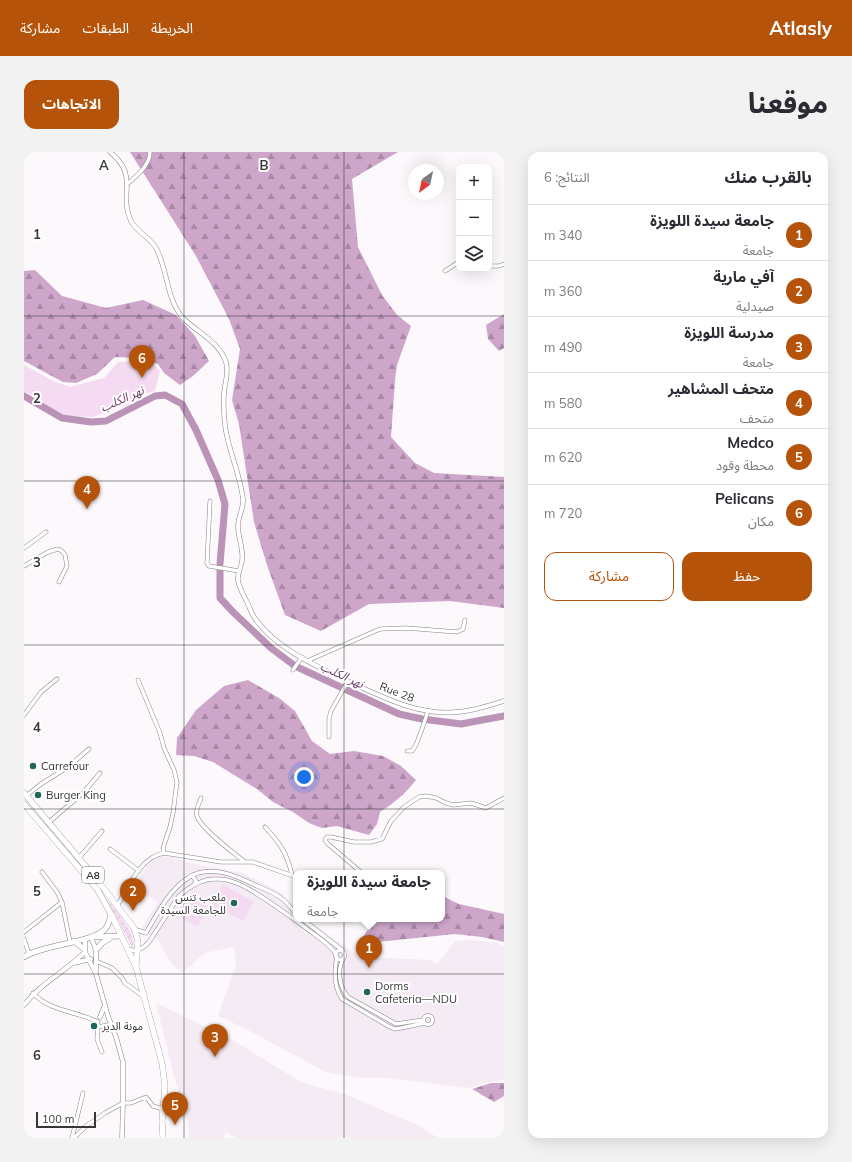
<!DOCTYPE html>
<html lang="ar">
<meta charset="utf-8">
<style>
:root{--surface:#fff;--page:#f2f2f3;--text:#2b2b33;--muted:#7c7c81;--line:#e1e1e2;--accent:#b45309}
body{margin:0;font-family:Mulish,"Noto Sans Arabic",sans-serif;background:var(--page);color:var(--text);direction:rtl}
.controls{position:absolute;right:12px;top:12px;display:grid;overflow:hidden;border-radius:8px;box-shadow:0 4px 16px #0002}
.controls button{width:36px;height:36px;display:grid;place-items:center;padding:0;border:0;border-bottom:1px solid var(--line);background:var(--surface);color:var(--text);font:20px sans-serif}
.compass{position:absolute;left:384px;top:12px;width:36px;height:36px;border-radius:50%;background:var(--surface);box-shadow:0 4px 16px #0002;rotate:213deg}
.scale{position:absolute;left:12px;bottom:10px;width:60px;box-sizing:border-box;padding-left:4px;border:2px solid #383638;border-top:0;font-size:11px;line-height:14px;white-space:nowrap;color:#383638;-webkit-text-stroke:3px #fff;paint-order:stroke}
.you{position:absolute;left:280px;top:625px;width:14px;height:14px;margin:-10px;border:3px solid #fff;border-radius:50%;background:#1a73e8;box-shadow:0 0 0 6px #1a73e833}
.badge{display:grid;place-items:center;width:26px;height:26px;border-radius:50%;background:var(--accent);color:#fff;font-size:13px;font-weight:700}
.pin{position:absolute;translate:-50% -33px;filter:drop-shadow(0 1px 2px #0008)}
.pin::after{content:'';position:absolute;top:21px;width:14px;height:12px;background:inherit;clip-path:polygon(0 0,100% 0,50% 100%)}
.popup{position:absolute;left:269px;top:718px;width:152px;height:52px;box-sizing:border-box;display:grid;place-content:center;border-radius:8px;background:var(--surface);filter:drop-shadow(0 1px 3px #0005);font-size:13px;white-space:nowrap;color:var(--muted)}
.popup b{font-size:15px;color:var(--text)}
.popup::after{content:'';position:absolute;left:50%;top:100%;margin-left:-8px;border:8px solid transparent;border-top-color:var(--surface)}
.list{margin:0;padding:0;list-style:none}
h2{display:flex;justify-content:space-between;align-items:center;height:52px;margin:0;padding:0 16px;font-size:17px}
h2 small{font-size:13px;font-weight:400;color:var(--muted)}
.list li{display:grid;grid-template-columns:26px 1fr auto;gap:12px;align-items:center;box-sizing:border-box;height:56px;padding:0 16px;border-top:1px solid var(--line)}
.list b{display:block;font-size:15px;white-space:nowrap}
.list p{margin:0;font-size:13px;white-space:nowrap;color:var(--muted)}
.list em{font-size:13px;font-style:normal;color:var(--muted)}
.actions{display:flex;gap:8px;padding:12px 16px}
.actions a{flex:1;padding:9px 0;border:1px solid var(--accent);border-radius:12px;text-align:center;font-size:14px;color:var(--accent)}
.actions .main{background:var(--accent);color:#fff}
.icon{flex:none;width:22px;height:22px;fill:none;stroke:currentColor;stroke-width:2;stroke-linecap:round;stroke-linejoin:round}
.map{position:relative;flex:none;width:480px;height:986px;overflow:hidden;direction:ltr;border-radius:12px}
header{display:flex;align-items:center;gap:24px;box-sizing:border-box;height:56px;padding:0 20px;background:var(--accent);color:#fff}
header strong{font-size:19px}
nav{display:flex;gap:22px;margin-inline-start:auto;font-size:14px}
.intro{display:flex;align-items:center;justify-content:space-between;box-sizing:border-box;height:96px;padding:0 24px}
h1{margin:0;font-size:28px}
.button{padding:10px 18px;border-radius:12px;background:var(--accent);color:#fff;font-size:14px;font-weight:700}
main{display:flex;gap:24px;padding:0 24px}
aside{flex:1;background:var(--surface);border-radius:12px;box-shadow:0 4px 16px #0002}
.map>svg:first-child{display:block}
.built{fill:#f5ebf4}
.green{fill:#f5dbf2}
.forest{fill:url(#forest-firs)}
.garden{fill:url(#garden-furrows)}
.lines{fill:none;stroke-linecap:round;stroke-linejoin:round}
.river{stroke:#ba93b6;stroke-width:7}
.minor-casing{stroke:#868386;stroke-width:4.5}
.tertiary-casing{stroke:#868386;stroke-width:5}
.secondary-casing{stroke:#868386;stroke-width:6}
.trunk-casing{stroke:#868386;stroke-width:6}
.minor{stroke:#fff;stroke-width:3.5}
.tertiary{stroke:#fff;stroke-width:4}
.secondary{stroke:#fff;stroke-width:5}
.trunk{stroke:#fff;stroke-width:5.5}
.grid{fill:none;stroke:#383638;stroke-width:1;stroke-opacity:0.55}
.poi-dot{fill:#20665a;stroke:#fff;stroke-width:1.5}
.labels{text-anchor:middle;stroke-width:4;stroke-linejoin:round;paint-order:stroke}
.shield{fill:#fff;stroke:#747274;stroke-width:1}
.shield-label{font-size:10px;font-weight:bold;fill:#383638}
.street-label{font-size:11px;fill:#383638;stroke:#fff}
.poi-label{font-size:11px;fill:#383638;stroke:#fff;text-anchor:start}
.water-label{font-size:12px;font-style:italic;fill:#6f3d6c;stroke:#fff}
.grid-label{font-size:13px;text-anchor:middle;font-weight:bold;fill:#383638;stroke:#fff;stroke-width:4;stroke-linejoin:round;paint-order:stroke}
</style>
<header>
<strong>Atlasly</strong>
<nav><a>الخريطة</a><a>الطبقات</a><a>مشاركة</a></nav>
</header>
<div class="intro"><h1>موقعنا</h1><a class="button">الاتجاهات</a></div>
<main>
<aside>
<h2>بالقرب منك<small>النتائج: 6</small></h2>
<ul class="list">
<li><span class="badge">1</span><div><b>جامعة سيدة اللويزة</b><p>جامعة</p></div><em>340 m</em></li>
<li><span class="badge">2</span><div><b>آفي مارية</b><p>صيدلية</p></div><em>360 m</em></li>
<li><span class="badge">3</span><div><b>مدرسة اللويزة</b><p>جامعة</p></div><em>490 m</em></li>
<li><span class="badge">4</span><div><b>متحف المشاهير</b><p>متحف</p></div><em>580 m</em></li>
<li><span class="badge">5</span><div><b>Medco</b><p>محطة وقود</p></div><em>620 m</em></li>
<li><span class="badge">6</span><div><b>Pelicans</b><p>مكان</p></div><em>720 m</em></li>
</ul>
<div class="actions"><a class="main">حفظ</a><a>مشاركة</a></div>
</aside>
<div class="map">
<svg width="480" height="986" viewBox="0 0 480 986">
<defs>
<pattern id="forest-firs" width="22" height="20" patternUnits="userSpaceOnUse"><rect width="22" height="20" fill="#cda6ca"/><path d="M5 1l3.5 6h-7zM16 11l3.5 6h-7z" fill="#a788a5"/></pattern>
<pattern id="garden-furrows" width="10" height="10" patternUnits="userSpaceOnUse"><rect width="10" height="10" fill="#f5dbf2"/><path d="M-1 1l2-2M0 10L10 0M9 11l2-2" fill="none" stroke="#d3bdd0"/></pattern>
</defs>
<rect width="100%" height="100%" fill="#fcf8fc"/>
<!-- built -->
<path class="built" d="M141 704 149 705 165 711 219 721 258 741 272 758V767H283L335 805 406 808 413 812 431 789 447 788 473 791 480 794V928L465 930 444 936 364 926H334L302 920 220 876 194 864 212 812 210 795 181 801 158 821 147 811 134 788 117 777 134 750 110 735 124 713 135 705Z
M132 851 207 887 277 930 320 942 392 972 414 986H212L202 980 199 986H165L164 971 150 924Z"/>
<!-- green -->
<path class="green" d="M118 209 129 212 136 219 131 239 118 243 109 250 69 265 39 264 0 239V213L29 229 46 235 80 226 94 210Z
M199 732 230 750 219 769 190 753 189 749Z
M164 744 185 756 173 775 153 763Z"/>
<!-- forest -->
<path class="forest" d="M106 0H374L328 27 334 95 358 143 373 163 387 174 373 213 371 228 367 285 391 311 410 321 480 325V456L426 449 345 452 297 479 261 463 243 413 230 370 215 272 208 248 216 197 205 167 172 104Z
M11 118 38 144 82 156 119 148 152 163 171 184 185 209 169 224 156 233 140 221 134 212 114 206 91 205 73 222 52 231 39 230 0 209V119Z
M480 162V196L475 199 464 187 462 173Z
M224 528 255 546 271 559 288 589 306 602 330 599 359 604 377 614 392 628C381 642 370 651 356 660L353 672 345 683 313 674 298 676 285 671 269 660 249 650 233 637 189 610 170 604 152 603 153 586 172 558 200 534Z
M418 744 435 752 480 762V790L458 785 431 782 334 792 351 767H418Z
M467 931H480V944L470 950 448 937Z"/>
<!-- garden -->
<path class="garden" d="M82 746C90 755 114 784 109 796L108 795Z"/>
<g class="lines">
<!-- river -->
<path class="river" d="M0 244 38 266 67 270 82 269 131 244 141 243 158 252 172 278 194 328 201 352 196 412
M196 419V446L209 460 247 496 271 514 375 562 398 567 437 572 480 564"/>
<defs>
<path id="minor" d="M103 32C113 24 126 13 126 0
M465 114H475L480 112
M421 119 435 110
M186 349 183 411 185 414 215 419
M0 396 22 380
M0 414 24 400 34 397 38 399 41 403 43 414 35 430
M283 509 356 477 382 476 433 480 439 477 441 468
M269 518 278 505
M114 528 136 581 140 596 150 618 153 630 149 661 146 675 139 696 140 701
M0 563 17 540 33 527
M305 585V567L307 559 324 529
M383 599H388L392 593 398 577 404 559
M2 644 17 632 44 615 65 597
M177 646C175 652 171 658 173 664 177 677 210 701 221 710
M24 671 60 640 76 621
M241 675C256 691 263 701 268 723
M86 697 115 719
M54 707 78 679
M18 720 33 740 38 750
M338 721 304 692 301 688 303 685H307L330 690H347L358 687 367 669 380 655 395 645 402 644 412 646 422 651 429 653 447 651 462 656 480 646
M168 723 172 729 170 733
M93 754C104 736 116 705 140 701L197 710H229L272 725
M278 767 318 798
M110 777 122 781C133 762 145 738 164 726 185 711 213 724 233 734 241 737 250 741 257 746 263 750 267 756 272 762
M0 780 38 750 46 790
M0 787 5 802
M103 797C113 800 119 797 125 790L155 744C166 734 179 726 194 727 200 727 208 729 215 732 237 742 261 761 282 776 292 784 305 791 312 802
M311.5 803a4.5 4.5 0 1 1 9 0a4.5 4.5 0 1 1-9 0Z
M313 805C310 819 310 835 318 847L366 875 371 877 377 876 401 871
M319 807C313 818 315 835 324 845L372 872 399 868
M72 809 88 816 98 826 101 831 120 845
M9 841C26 860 53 859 74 870
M399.5 868a4.5 4.5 0 1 1 9 0a4.5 4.5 0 1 1-9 0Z
M74 873V875L84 873 89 875
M74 875 73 887 78 900
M48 986 59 941
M50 986 62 974 81 961 99 951H107L122 945 129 954 139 957"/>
<path id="tertiary" d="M86 0C116 24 94 43 107 69 113 81 128 86 133 98 144 120 142 145 158 165 172 180 195 189 202 210 205 223 201 229 200 241 199 252 200 263 201 273 204 298 216 321 219 347 220 356 214 364 214 374 214 386 220 398 218 409 217 416 213 422 214 428 215 436 220 444 223 450 226 456 228 463 232 468 255 499 295 515 328 531 364 548 401 566 442 559 455 557 467 553 480 549
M67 785 72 798V819
M61 787V800L72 822 84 864 92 885 99 910V951L98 986
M50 811 67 807
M0 853C17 831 42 819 61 800
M76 865 81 853"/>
<path id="secondary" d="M69 785 97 784
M50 789 60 797
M72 798 78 791 88 785
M0 805C20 792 69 791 81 777 85 773 86 767 87 762"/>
<path id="trunk" d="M0 641 74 729 110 776 114 789 112 814
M0 652 73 737 87 762 112 815 138 911 141 934 138 969 139 986"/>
</defs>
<!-- minor casing -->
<use href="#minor" class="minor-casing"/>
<!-- tertiary casing -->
<use href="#tertiary" class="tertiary-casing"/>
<!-- secondary casing -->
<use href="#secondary" class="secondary-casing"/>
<!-- trunk casing -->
<use href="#trunk" class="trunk-casing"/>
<!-- minor -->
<use href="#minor" class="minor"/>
<!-- tertiary -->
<use href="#tertiary" class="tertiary"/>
<!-- secondary -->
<use href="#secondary" class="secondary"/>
<!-- trunk -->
<use href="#trunk" class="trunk"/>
</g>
<!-- grid -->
<path class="grid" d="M160 0V986M320 0V986M0 164H480M0 329H480M0 493H480M0 657H480M0 822H480"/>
<!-- markers -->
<g class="poi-dot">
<circle cx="9" cy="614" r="4"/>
<circle cx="14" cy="643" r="4"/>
<circle cx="210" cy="751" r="4"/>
<circle cx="343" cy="840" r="4"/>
<circle cx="70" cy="874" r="4"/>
</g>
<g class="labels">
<!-- shield labels -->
<rect class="shield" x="58" y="715" width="22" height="16" rx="3"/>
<g class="shield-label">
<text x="69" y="727">A8</text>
</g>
<!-- street labels -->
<g class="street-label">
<text transform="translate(373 540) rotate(21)" y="4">Rue 28</text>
</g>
<!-- poi labels -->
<g class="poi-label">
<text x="17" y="618">Carrefour</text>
<text x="22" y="647">Burger King</text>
<text x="202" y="749" text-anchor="end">ملعب تنس<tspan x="202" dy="13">للجامعة السيدة</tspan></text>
<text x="351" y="838">Dorms<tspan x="351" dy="13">Cafeteria—NDU</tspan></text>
<text x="78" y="878">مونة الدير</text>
</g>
<!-- water labels -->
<g class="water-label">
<text transform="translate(98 247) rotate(-24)" y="4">نهر الكلب</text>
<text transform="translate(318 523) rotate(25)" y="4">نهر الكلب</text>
</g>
</g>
<g class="grid-label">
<text x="80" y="18">A</text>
<text x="240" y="18">B</text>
<text x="13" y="87">1</text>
<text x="13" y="251">2</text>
<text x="13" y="415">3</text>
<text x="13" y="580">4</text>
<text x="13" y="744">5</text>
<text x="13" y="908">6</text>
</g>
</svg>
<div class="controls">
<button>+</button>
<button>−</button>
<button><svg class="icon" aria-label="layers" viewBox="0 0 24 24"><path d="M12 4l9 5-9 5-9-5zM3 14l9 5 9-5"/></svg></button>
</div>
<svg class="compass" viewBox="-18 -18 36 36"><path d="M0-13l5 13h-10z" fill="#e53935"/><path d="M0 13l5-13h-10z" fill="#7c7c81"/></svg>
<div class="scale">100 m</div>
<div class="you"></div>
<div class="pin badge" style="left:345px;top:816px">1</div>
<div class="popup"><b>جامعة سيدة اللويزة</b>جامعة</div>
<div class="pin badge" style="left:109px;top:759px">2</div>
<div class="pin badge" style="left:191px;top:905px">3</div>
<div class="pin badge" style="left:63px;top:357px">4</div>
<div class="pin badge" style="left:151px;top:973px">5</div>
<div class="pin badge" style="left:118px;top:226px">6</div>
</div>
</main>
